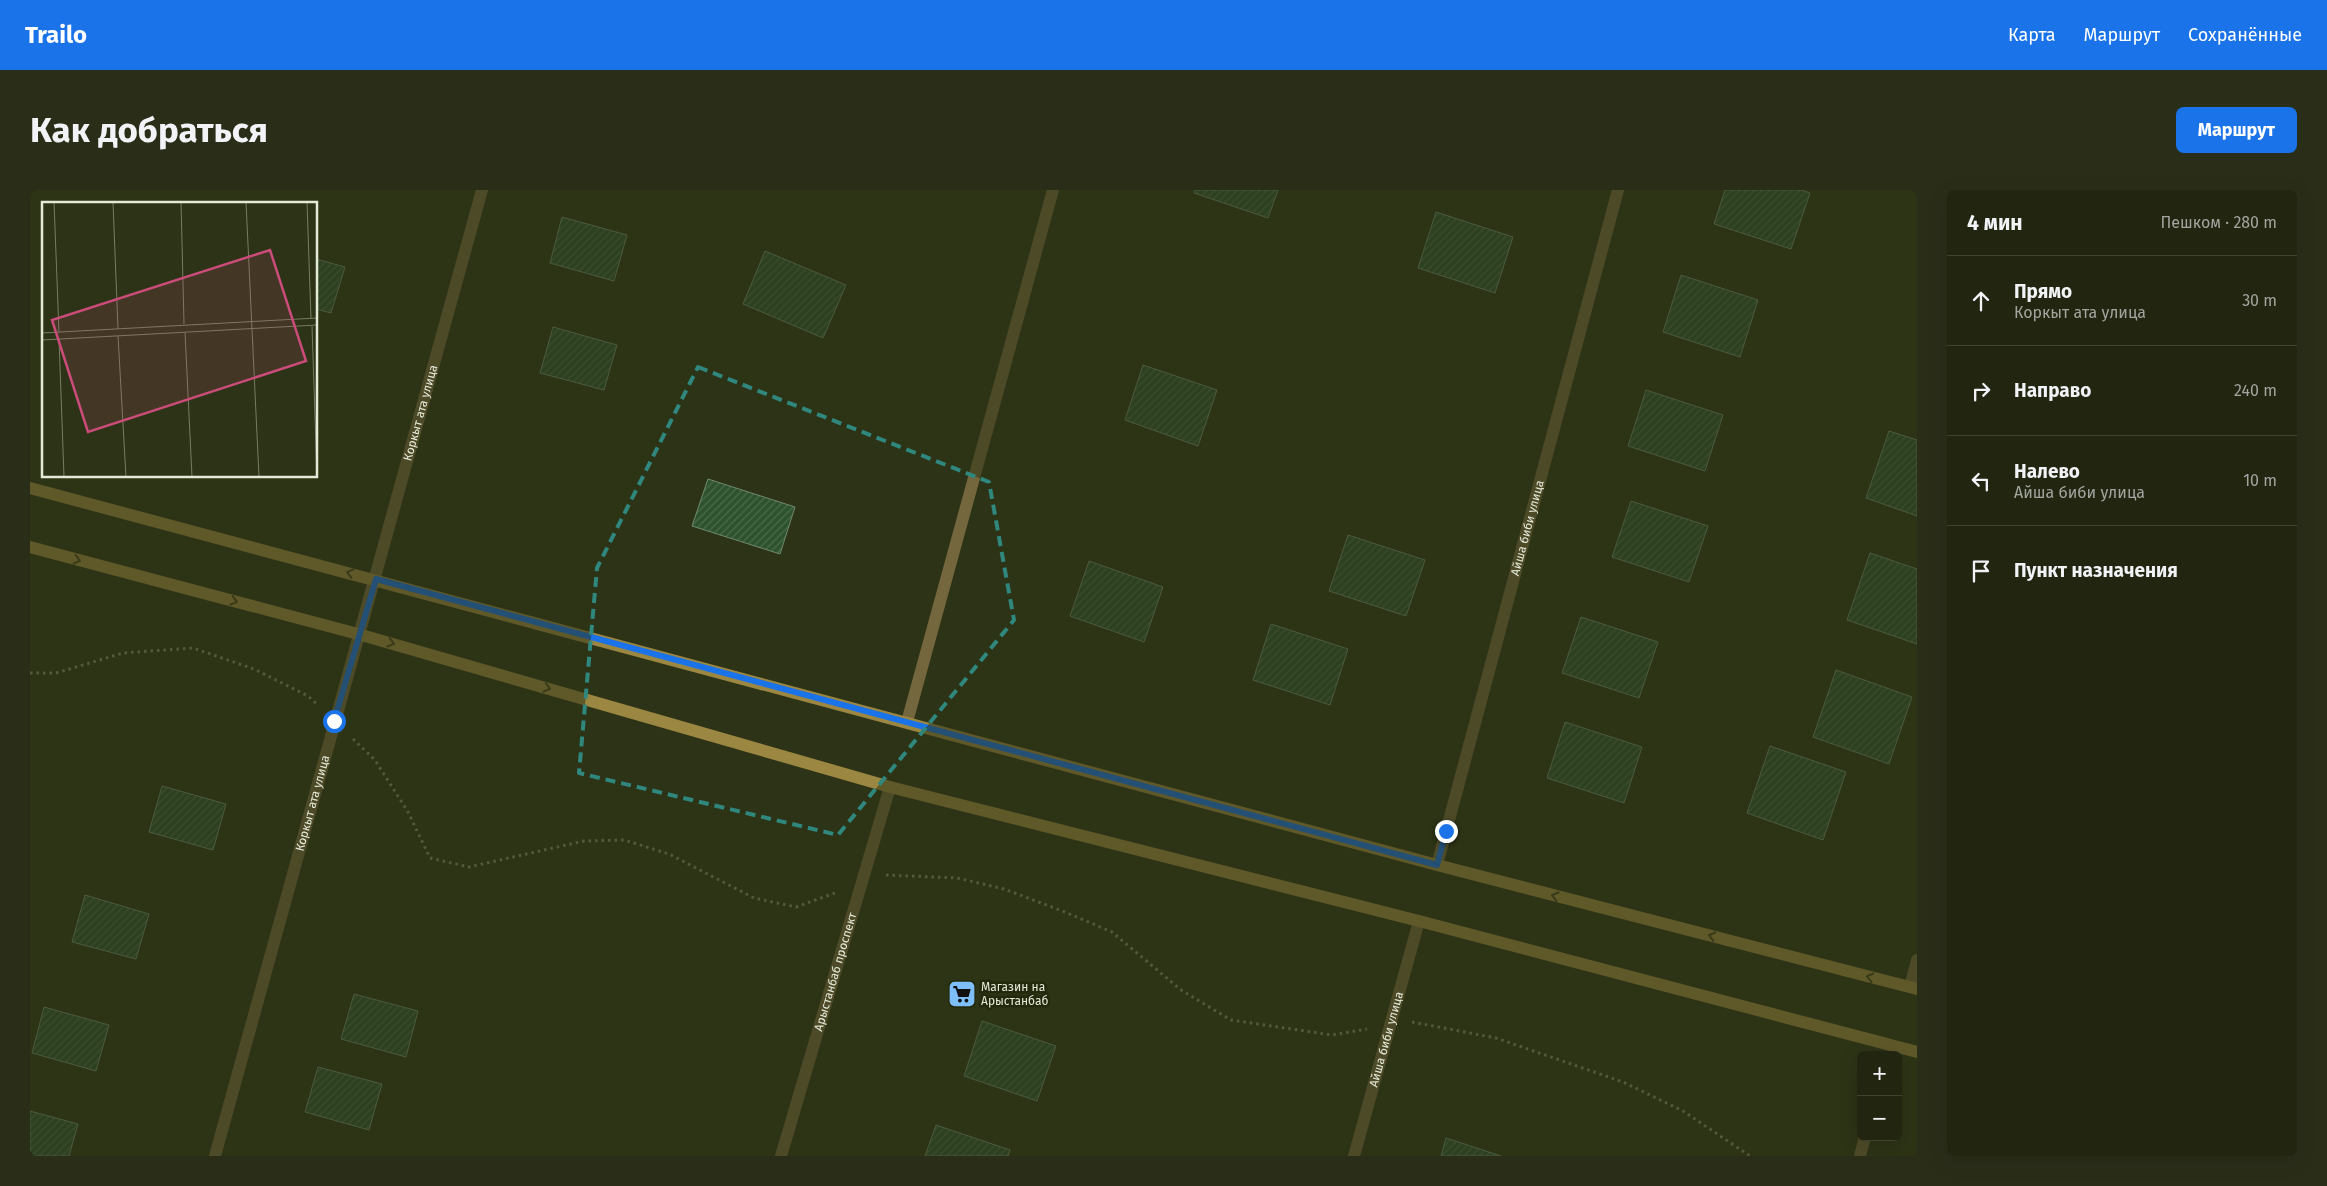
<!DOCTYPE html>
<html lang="ru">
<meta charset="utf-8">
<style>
:root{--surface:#222610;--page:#2a2e19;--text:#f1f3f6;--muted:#a2a59f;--line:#3f4330;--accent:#1a73e8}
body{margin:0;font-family:"Fira Sans",sans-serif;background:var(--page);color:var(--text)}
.controls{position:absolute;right:15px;bottom:15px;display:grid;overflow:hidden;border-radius:8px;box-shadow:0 5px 20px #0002}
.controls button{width:45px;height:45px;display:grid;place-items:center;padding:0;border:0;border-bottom:1px solid var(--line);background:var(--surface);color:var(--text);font:25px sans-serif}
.stop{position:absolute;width:15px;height:15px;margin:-11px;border:4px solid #1a73e8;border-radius:50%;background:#fff}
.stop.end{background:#1a73e8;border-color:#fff;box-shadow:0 1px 5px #0008}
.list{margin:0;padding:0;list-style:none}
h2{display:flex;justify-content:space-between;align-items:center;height:65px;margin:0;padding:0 20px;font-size:21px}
h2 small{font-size:16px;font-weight:400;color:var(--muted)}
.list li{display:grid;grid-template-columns:32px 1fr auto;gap:15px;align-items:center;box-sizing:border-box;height:90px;padding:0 20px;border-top:1px solid var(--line)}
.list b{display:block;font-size:19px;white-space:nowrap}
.list p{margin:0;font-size:16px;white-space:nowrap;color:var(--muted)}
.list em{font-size:16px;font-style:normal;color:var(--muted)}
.icon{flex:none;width:28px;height:28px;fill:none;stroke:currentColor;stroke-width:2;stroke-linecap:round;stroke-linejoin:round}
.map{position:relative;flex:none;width:1887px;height:966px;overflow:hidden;border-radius:8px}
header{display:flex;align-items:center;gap:30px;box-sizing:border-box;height:70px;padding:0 25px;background:var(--accent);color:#fff}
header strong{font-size:24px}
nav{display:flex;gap:28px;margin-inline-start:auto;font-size:18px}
.intro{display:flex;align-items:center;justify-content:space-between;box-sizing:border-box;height:120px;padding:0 30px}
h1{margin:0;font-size:35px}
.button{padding:12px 22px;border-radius:8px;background:var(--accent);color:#fff;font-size:18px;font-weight:700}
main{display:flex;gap:30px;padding:0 30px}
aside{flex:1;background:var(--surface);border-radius:8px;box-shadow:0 5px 20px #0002}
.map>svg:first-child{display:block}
.building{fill:url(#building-hatch);stroke:#718970}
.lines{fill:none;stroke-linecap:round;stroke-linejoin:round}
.path{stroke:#838870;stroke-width:3;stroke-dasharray:2.5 4;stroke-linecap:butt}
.street{stroke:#74673e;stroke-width:12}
.secondary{stroke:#9b8642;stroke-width:12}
.oneway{stroke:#47451c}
.route{stroke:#1a73e8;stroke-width:6}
.marked{fill:none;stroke:#2f877e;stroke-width:4;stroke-dasharray:10 6;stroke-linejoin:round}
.labels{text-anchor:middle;stroke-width:5;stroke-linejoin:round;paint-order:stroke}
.street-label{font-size:12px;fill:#e5ead8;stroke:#23290c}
.poi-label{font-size:12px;fill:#e5ead8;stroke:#23290c;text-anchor:start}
.inset-road{fill:none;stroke:#777c64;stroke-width:1}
.view{fill:#cb4c7a;fill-opacity:0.15;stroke:#cb4c7a;stroke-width:2.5}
.inset-edge{fill:none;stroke:#e5ead8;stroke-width:2.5}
</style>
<header>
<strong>Trailo</strong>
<nav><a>Карта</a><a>Маршрут</a><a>Сохранённые</a></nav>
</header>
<div class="intro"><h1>Как добраться</h1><a class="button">Маршрут</a></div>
<main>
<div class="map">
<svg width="1887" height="966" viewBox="0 0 1887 966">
<defs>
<pattern id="building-hatch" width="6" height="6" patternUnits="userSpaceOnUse" patternTransform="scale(1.25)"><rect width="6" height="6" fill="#2d522d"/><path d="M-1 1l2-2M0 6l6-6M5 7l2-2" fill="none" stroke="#4b6b4b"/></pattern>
</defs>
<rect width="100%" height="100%" fill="#2d3316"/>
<!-- building -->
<path class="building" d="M1165 0H1248L1238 28 1164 3Z
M1695 0H1771L1780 3 1761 59 1684 34Z
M1406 22 1483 47 1465 103 1388 78Z
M532 27 597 45 584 91 520 73Z
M735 61 816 95 793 148 713 114Z
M286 69 315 77 301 123 286 119Z
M1651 85 1728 110 1710 167 1633 142Z
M523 137 587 155 574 200 510 183Z
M1113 175 1187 200 1168 256 1095 230Z
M1616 200 1693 225 1675 281 1598 256Z
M1859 241 1887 250V326L1836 308Z
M678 289 765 317 750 364 662 336Z
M1601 311 1678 336 1659 392 1582 367Z
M1318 345 1395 370 1376 426 1299 401Z
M1840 363 1887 379V454L1817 430Z
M1059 371 1133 397 1114 452 1040 426Z
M1551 427 1628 452 1609 508 1532 483Z
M1241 434 1318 459 1300 515 1223 490Z
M1806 480 1882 507 1859 574 1783 547Z
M1535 532 1612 557 1594 613 1517 588Z
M1740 556 1816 582 1793 650 1717 623Z
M132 596 196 614 183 660 119 642Z
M55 705 119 724 106 769 42 752Z
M324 804 388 821 376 867 311 849Z
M14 817 79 835 66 881 2 863Z
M952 831 1026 856 1007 911 934 886Z
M288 877 352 894 339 940 275 922Z
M0 921 48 934 39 966H0Z
M906 935 980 960 978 966H895Z
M1416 948 1471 966H1411Z"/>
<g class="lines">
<!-- path -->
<path class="path" d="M0 483H26L93 463 163 458 224 479 278 506 288 515
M323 549 345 570 378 622 400 668 439 677 554 651 594 650 639 664 724 708 766 717 805 703
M856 685 927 688 974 699 1035 722 1082 742 1151 800 1201 830 1302 845 1337 839
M1382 832 1466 848 1593 892 1653 921 1720 966"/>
<!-- street -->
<g class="street">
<path d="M877 532 1023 0"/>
<path id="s1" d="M1407 675 1588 0"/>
<path d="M1880 797 1887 770"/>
<path id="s2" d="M185 966 452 0"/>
<path id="s3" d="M751 966 860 597"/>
<path id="s4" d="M1324 966 1389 731"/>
<path d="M1830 966 1835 947"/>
</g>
<!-- secondary -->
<path class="secondary" d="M0 298 1407 675 1887 799
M0 357 328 444 860 597 1389 731 1887 862"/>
</g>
<!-- one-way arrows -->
<defs><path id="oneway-chevron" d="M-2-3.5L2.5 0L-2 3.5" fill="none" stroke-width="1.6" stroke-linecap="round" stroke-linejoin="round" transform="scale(1.25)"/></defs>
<g class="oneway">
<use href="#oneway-chevron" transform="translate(47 370) rotate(15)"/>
<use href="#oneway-chevron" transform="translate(320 383) rotate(-165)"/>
<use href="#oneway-chevron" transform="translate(204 411) rotate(15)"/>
<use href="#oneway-chevron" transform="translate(361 453) rotate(16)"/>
<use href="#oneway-chevron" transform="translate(517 498) rotate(16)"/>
<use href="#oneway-chevron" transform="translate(1525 706) rotate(-166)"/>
<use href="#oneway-chevron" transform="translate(1682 746) rotate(-166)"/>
<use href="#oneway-chevron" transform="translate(1840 787) rotate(-166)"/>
</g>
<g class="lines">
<!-- route -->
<path class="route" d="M304 531 346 389 1407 675 1416 641"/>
</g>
<!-- marked area -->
<path d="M0 0H1887V966H0ZM668 177 959 292 984 430 808 645 549 583 567 378Z" fill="#2d3316" fill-opacity=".55" fill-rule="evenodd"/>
<path class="marked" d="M668 177 959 292 984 430 808 645 549 583 567 378Z"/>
<!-- icons -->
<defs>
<symbol id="supermarket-square" viewBox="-11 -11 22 22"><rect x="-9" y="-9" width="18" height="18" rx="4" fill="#7ebef9" stroke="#23290c"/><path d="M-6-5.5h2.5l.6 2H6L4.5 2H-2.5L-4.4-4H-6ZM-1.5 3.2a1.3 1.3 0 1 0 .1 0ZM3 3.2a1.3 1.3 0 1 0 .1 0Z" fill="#111"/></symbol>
</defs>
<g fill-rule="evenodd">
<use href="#supermarket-square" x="916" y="788" width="32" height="32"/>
</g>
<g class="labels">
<!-- street labels -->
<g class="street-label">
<text dy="4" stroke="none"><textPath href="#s2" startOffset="771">Коркыт ата улица</textPath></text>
<text dy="4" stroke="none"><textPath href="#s1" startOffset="349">Айша биби улица</textPath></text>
<text dy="4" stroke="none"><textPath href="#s2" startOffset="366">Коркыт ата улица</textPath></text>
<text dy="4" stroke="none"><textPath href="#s3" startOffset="192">Арыстанбаб проспект</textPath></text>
<text dy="4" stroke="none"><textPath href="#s4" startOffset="121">Айша биби улица</textPath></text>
</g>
<!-- poi labels -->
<g class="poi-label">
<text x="951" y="801">Магазин на<tspan x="951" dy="14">Арыстанбаб</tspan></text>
</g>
</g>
<!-- overview -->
<g transform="translate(12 12)">
<rect width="275" height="275" fill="#2d3316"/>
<path class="inset-road" d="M12 0 17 130M71 0 76 127M139 0 142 122M204 0 217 275M265 0 269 117M270 124 275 275M143 130 150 275M0 131 275 116M76 134 84 275M17 137 22 275M0 138 275 123"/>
<path class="view" d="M228 48 264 159 46 230 10 118Z"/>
<rect width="275" height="275" class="inset-edge"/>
</g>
</svg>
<div class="controls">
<button>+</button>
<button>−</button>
</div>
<div class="stop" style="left:304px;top:531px"></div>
<div class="stop end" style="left:1416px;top:641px"></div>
</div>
<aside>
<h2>4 мин<small>Пешком · 280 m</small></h2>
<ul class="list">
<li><svg class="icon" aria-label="ahead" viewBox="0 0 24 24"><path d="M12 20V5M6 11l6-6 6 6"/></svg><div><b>Прямо</b><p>Коркыт ата улица</p></div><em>30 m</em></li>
<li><svg class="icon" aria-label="right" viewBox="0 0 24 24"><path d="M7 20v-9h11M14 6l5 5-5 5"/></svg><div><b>Направо</b></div><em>240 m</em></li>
<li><svg class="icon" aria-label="left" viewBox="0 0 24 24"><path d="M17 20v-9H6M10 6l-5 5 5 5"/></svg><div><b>Налево</b><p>Айша биби улица</p></div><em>10 m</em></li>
<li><svg class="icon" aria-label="arrive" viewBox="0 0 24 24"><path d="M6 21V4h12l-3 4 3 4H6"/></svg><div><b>Пункт назначения</b></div></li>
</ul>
</aside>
</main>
